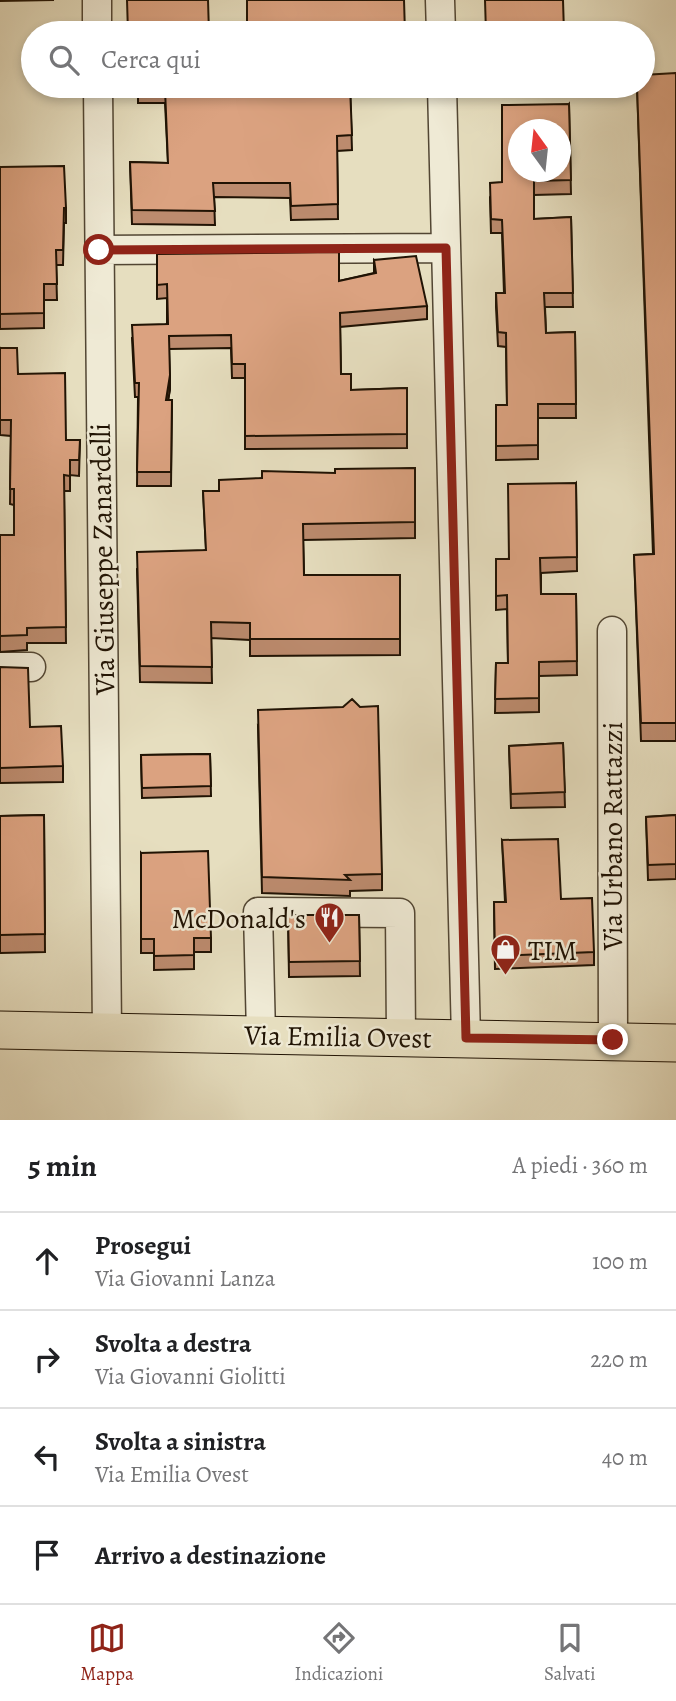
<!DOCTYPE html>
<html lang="it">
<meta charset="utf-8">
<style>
:root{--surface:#fff;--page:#f2f2f2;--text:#202124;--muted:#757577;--line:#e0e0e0;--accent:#8f2418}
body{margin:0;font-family:Alegreya,serif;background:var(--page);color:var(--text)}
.compass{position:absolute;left:508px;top:119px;width:63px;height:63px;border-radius:50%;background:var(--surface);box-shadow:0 4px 10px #0003;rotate:345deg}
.stop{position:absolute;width:21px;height:21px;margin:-16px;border:5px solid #8f2418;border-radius:50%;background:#fff}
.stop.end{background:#8f2418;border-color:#fff;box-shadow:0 2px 7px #0008}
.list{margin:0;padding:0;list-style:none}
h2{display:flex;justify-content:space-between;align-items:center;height:91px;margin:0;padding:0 28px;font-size:30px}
h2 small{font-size:23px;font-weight:400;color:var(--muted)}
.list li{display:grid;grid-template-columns:46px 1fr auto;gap:21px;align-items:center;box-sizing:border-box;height:98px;padding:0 28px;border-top:2px solid var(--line)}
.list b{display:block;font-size:26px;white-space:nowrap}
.list p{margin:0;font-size:23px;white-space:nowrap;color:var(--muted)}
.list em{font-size:23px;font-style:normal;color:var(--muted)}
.icon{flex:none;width:38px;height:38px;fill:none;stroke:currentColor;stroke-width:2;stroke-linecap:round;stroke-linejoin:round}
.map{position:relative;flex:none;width:676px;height:1120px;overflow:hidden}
.search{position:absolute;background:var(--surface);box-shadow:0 4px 10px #0003;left:21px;right:21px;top:21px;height:77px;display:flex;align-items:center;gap:18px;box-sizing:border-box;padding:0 24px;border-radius:38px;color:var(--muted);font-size:26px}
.sheet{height:483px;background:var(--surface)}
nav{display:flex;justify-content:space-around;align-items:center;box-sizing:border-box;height:98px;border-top:2px solid var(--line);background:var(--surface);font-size:19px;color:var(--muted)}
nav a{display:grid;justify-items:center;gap:4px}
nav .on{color:var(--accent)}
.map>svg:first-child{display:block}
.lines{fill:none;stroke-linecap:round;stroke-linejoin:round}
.minor-casing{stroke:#524633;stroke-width:31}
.major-casing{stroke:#201304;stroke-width:39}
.minor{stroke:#efead5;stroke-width:28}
.major{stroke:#e6debf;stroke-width:37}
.wall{fill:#bc8b6e;stroke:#201304;stroke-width:2}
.shaded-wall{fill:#99715a;stroke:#201304;stroke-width:2}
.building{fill:#dba280;stroke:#201304;stroke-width:2;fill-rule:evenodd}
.route{stroke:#8f2418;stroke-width:9}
.labels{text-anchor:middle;stroke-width:5;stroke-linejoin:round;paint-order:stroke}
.street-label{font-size:28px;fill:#201304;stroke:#efead5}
.poi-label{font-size:28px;fill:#201304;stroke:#efead5;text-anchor:end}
</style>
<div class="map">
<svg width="676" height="1120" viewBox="0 0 676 1120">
<rect width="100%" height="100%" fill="#e6debf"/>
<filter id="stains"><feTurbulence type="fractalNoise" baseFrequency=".00286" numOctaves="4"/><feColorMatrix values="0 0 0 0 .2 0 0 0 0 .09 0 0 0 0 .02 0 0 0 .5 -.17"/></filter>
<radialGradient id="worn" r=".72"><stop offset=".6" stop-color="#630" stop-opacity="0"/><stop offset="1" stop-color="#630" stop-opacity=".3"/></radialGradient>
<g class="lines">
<defs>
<path id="minor" d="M97 0V33
M440 0 441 33
M98 86 107 1032
M442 86 466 1038
M99 250 446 248
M612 631 613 1040
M0 667H31
M261 1034 258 912 400 913 401 1036"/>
<path id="major" d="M0 1030 676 1043"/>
</defs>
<!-- minor casing -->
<use href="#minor" class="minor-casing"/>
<!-- major casing -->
<use href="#major" class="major-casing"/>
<!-- minor -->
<use href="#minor" class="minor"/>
<!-- major -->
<use href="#major" class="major"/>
</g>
<!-- wall -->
<path class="wall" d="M0 0H54L0 1Z
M676 73V741H641L634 555 653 554 637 86Z
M138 86H350L352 150 337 151 338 219 291 220 290 198 214 197 215 225 132 224 130 162 168 163 165 103H138Z
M569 104 571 194 534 195V219L571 217 573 307H545L546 333 575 332 576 418H538V459L496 460V405H507L506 347 498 346 496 307V293H504L502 233H491L490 197Z
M0 167 66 208V223H64L63 265H56L57 300H44V328L0 329Z
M157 254 339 281 374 273V260L427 306V319L340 327 341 374 351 390 407 388V448L245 449V378H232L231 348 169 349 170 389 168 400H172L171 486H137L138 397H135L132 338 167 324V298L157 299Z
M0 348 66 440H80L79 476 70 475V491H64L66 643H27V650L0 652V535H14V505L10 504 11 436 0 435Z
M415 468V538L303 540 304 575H400V655L250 656V640L211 638 212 683 140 682 137 569 206 550 203 491H219L262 478Z
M576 483 577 571 541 573V594H576L577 675 539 676V712L495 713 496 663H508L507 609 496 610V596L508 559Z
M0 667 30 727 63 766V782L0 783Z
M258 726 382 874V890L350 891V896L262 893Z
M563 743 565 807 511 808 509 746Z
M210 754 211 796 142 798 141 755Z
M44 815 45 952 0 953V816Z
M676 815V879L648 880 646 817Z
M502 840 561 899 594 952V965L495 969 494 902H505Z
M141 853 211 938V952H194V969L154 970V953H141Z
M288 915H359L360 976 289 977Z"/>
<!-- shaded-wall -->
<path class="shaded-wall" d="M170 375V389L166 414V400Z"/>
<!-- building -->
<path class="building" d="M127 0H208L209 33H128Z
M247 0H404L405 33H247Z
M485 0H563L564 33H486Z
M676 73V723H641L634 555 654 554 637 86H643V75Z
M138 86H350L352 135 337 136 338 204 291 206 290 183H213L215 211 132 210 130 162 168 163 165 89H138Z
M569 104 571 180 534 181V219L571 217 573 293H544L546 333 575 332 576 404H538V445L496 446V405H507L506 333 498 332 496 293H505L502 220 491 219 490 183 502 182V105ZM519 130H561V172H519Z
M64 166 66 208H64L63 250H56L57 284H44V313L0 314V167Z
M339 252V281L376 273 374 260 416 256 427 306 340 313 341 374H351V390L407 388V434L245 436V364H232L231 335 169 336 170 375 166 400H172L171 472H137L139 383H135L132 325 168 324 167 284 157 285V254Z
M0 348H17L18 374 65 373 66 440H80L79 460H70V476L64 475 66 627 27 628V635L0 636V535H14V489H10L11 420H0Z
M415 468V522L303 524 304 575H400V639H250V623L211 622 212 667 140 666 137 552 206 550 203 491H219V480L262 478V471L335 473V469Z
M576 483 577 557 540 558 541 594H576L577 661 539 662V698L495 699 496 663H508L507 595 496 596V559H509L508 484Z
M0 667 28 668 30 727 61 726 63 766 0 768Z
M352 699 360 707 378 706 382 874 345 875 350 880 262 877 258 710 343 707Z
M563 743 565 792 511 794 509 746Z
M210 754 211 786 142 788 141 755Z
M44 815 45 934 0 935V816Z
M676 815V864L648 865 646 817Z
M558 839 561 899 592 898 594 952 495 956 494 902H506L502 840Z
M208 851 211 938H194V955L154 956V939H141V853Z
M288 915H359L360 961 289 962Z"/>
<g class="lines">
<!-- route -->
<path class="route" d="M99 250 446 248 466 1038 613 1040"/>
</g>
<!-- icons -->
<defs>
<symbol id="restaurant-pin" viewBox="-11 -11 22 30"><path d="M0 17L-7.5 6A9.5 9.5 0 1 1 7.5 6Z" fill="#8f2418" stroke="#efead5"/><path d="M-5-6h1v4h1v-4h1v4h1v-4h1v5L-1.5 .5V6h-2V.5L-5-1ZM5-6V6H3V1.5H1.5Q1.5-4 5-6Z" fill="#fff"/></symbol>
<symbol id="shop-pin" viewBox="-11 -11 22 30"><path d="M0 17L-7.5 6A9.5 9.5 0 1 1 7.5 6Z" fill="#8f2418" stroke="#efead5"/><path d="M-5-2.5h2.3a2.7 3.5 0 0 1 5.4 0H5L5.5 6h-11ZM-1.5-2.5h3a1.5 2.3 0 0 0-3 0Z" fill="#fff"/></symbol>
</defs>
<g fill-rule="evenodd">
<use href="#restaurant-pin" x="312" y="900" width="35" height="47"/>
<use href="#shop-pin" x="488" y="932" width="35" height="47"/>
</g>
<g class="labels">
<!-- street labels -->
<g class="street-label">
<text transform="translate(102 559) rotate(-91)" y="10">Via Giuseppe Zanardelli</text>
<text transform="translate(612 836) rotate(-90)" y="10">Via Urbano Rattazzi</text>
<text transform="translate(338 1036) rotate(1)" y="10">Via Emilia Ovest</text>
</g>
<!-- poi labels -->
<g class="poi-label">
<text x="306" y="928">McDonald's</text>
<text x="528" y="960" text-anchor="start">TIM</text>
</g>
</g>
<rect width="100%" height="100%" filter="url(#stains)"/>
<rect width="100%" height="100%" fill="url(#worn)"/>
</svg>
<svg class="compass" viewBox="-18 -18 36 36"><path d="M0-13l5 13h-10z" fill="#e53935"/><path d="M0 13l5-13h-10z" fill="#757577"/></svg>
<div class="stop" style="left:99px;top:250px"></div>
<div class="stop end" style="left:613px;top:1040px"></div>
<div class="search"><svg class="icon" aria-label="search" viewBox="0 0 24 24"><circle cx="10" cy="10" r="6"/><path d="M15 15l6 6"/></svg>Cerca qui</div>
</div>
<section class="sheet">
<h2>5 min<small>A piedi · 360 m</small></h2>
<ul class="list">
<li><svg class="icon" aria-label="ahead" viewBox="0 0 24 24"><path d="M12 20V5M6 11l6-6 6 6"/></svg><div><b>Prosegui</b><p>Via Giovanni Lanza</p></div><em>100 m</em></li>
<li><svg class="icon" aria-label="right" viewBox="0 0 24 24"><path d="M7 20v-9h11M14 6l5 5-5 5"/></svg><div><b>Svolta a destra</b><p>Via Giovanni Giolitti</p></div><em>220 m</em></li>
<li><svg class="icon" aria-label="left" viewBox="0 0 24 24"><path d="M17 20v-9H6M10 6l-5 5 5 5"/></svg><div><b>Svolta a sinistra</b><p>Via Emilia Ovest</p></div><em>40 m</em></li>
<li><svg class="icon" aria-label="arrive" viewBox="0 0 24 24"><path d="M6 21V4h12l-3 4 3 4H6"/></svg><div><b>Arrivo a destinazione</b></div></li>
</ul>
</section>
<nav>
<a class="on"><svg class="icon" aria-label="map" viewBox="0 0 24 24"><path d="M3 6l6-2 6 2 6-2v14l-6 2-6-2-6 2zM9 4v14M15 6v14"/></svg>Mappa</a>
<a><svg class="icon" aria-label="directions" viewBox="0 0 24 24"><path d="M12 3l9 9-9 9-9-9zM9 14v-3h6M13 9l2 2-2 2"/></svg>Indicazioni</a>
<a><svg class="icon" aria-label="saved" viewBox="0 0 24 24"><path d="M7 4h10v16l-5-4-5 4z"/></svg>Salvati</a>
</nav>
